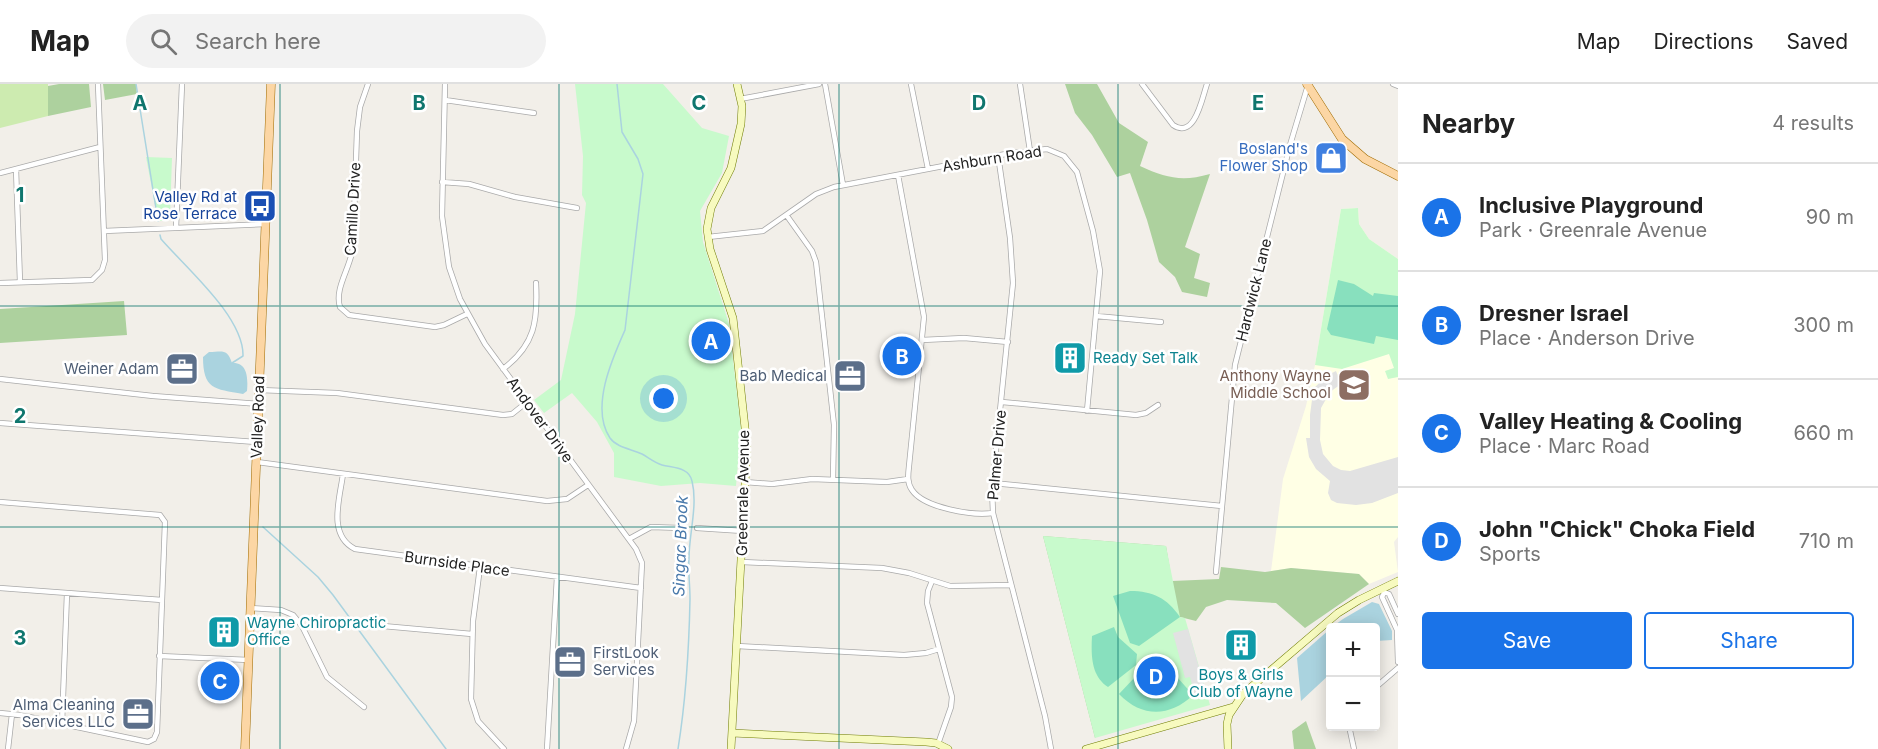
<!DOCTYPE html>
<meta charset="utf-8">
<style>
:root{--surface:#fff;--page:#f2f2f2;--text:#222;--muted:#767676;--line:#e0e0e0;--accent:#1a73e8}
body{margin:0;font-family:Inter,sans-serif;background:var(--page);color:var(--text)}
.controls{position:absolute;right:18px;bottom:18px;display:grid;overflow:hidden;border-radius:6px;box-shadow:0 3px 15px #0003}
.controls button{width:54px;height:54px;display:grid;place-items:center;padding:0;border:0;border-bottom:2px solid var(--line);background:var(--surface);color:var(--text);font:30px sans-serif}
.you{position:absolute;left:664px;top:315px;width:21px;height:21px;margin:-15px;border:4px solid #fff;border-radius:50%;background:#1a73e8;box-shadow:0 0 0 9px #1a73e833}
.badge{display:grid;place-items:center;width:39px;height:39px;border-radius:50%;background:var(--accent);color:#fff;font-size:20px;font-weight:700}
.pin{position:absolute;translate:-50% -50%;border:3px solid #fff;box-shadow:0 2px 6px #0006}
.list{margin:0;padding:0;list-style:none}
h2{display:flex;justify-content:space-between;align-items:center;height:78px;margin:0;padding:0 24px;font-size:26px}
h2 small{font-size:20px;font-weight:400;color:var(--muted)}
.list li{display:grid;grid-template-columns:39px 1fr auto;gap:18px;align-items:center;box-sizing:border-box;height:108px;padding:0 24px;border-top:2px solid var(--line)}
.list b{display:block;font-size:22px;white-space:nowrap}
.list p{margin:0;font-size:20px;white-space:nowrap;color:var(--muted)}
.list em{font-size:20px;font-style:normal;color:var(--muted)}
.actions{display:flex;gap:12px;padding:18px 24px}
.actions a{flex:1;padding:14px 0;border:2px solid var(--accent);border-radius:6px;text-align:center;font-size:21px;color:var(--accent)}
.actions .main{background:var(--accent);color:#fff}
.icon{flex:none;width:33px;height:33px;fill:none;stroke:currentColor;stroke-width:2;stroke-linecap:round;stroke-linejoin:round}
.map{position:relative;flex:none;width:1398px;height:665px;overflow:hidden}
header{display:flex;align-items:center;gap:36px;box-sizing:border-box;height:84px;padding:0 30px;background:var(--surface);border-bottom:2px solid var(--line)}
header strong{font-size:28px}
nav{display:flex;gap:33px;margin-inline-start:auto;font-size:21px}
.search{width:420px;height:54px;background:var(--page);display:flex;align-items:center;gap:15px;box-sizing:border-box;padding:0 21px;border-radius:33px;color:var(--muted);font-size:22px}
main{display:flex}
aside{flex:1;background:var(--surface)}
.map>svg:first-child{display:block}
.education{fill:#ffffe5}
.grass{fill:#cdebb0}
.forest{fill:#add19e}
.park{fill:#c8facc}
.pitch{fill:#88e0be}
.parking{fill:#e2e2e2}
.water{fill:#aad3df}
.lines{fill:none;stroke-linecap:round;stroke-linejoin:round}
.stream{stroke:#aad3df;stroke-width:1.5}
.street-casing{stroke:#a9a9a9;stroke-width:6}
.secondary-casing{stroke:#707d05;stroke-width:8}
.primary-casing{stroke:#a06b00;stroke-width:9}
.street{stroke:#fff;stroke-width:4.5}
.secondary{stroke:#f7fabf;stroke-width:7}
.primary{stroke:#fcd6a4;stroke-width:8}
.grid{fill:none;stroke:#0f766e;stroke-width:1.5;stroke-opacity:0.55}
.labels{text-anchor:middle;stroke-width:5;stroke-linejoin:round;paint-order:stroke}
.shop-label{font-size:15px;fill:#366cbe;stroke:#fff;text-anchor:end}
.street-label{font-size:15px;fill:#222;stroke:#fff}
.transit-label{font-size:15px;fill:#164399;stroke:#fff;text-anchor:end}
.culture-label{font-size:15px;fill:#0d838f;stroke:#fff;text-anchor:start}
.service-label{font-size:15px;fill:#4e5e75;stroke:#fff;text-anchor:end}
.education-label{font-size:15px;fill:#785e54;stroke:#fff;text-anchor:end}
.water-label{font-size:16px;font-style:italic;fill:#4a7aab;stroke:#fff}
.grid-label{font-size:20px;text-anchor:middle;font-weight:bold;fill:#0f766e;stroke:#fff;stroke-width:5;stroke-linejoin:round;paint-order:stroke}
</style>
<header>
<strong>Map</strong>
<div class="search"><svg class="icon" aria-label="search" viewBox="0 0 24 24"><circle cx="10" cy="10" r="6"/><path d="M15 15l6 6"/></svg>Search here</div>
<nav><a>Map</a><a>Directions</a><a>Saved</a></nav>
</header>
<main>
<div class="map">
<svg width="1398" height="665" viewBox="0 0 1398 665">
<rect width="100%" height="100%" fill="#f2efe9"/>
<!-- education -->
<path class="education" d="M1358 124 1359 140 1369 155 1398 175V453L1394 458 1398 488 1369 500 1359 490 1291 484 1271 487 1283 395 1306 322 1315 281 1341 125Z"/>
<!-- grass -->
<path class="grass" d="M0 0H48V32L0 44Z"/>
<!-- forest -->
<path class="forest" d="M59 0H89L91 23 48 32V2Z
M103 0H136L137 10 105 16Z
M1065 0H1097L1119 39 1148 58 1140 82C1166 94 1182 98 1210 90L1185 163 1200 170 1194 194 1210 199 1207 213 1182 208 1175 193 1159 178 1147 136 1130 89 1117 93 1092 51 1075 29Z
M124 217 127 251 0 259V225Z
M1043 452 1166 462 1172 497 1219 495 1221 483 1265 488 1291 484 1359 490 1369 500 1305 544 1276 519 1227 516 1206 523 1196 537 1180 533 1095 654Z
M1306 637 1316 665H1294L1292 647Z"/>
<!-- park -->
<path class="park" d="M575 0H663L702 44 729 52 722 89 700 127 703 158 729 240 741 346 736 402 700 399 661 402 614 393V369L597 338 572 309 544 329 534 316 561 296 575 230 586 119 582 111 583 72Z
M146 73 172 74 170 132 165 137H158Z
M1358 124 1359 140 1369 155 1398 175V293L1388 295 1385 287 1394 284 1389 270 1342 285 1315 281 1341 125Z
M1043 452 1166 462 1180 533 1185 534 1210 621 1095 654Z"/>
<!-- pitch -->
<path class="pitch" d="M1338 196 1354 200 1373 212 1374 209 1398 212V256L1376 252 1374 260 1331 251 1327 245Z
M1130 507C1153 507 1167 514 1180 533L1139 562 1130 559 1113 512Z
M1114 543 1118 553 1137 570 1136 581 1108 603C1091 592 1091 571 1092 552Z
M1153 574 1161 575 1193 611C1170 633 1142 634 1119 610Z"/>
<!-- parking -->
<path class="parking" d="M1336 287 1341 300 1330 308 1321 324 1320 356 1323 370 1333 382 1341 386 1350 387 1398 373V409L1372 419 1356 421 1337 419 1331 416 1328 409 1330 397 1316 385 1309 373 1306 354H1310V331L1312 316 1318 306 1315 303 1328 291Z
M1188 545 1206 608 1195 612 1190 593 1185 594 1173 549Z"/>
<!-- water -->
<path class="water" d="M209 268C222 268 227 264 232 279 248 278 248 295 247 307L243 310C214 305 203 305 203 273Z
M1372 518 1379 520 1392 547V556L1376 557V544L1332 543 1343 535Z
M1330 545V590L1301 617 1297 574Z"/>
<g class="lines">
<!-- stream -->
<path class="stream" d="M136 0 158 137
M617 0 622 48 638 75 643 90 625 246C612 275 590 324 610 354 617 364 632 365 642 370 649 374 655 379 662 381 673 384 689 383 692 397 698 421 689 450 689 474 688 488 690 501 690 515 689 565 686 615 678 665
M160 151 161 155C186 184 244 233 243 272L232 279
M263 443 318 493 333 511 446 665"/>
<defs>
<path id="street" d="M368 0 360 23 357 47 353 163C351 183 334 204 340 223L349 231 435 243 444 241 467 230
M445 0 442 132 449 183 460 215 485 260 636 465 642 479 634 637 626 665
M825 0 843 101
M911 0 928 85
M1020 0 1030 67
M1142 0 1173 41C1195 56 1202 14 1207 0
M1393 0 1398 2
M740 15 819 0
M445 16 534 29
M998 71 1010 154 1013 199 992 405 993 429 1045 632 1051 665
M16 85 20 198
M0 89 100 63
M898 91 924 233 909 382C908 391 907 399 912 406 924 424 973 432 993 429
M442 98 469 100 515 113 577 124
M787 132 812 167 816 178 834 341 833 395
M176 144 182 0
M104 147 266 140
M708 153 763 147 816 110 834 103 1011 69 1047 65 1064 72 1077 88 1093 147 1100 187 1087 327
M0 199 92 196 102 186 105 176 98 0
M1096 232 1161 238
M922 256 964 254 1008 258
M503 285C535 261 538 237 536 199
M0 295 153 312 259 320
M259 306 337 309 503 331 512 330 527 318
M1002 318 1136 331 1146 329 1158 321
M0 339 257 358
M257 378 547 417 567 415 588 401
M343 390C340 414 327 451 355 465L641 504
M745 398 772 400 812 395 887 398 908 395
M993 399 1222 422
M0 418 160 431 165 438 157 648 154 655 148 658 20 631 0 629
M697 444 743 447
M629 455 651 443 681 444
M742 478 882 484 909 489 950 502 1011 501
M480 483 473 537 471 615 478 637 504 665
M1216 488 1235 281 1290 61 1308 1
M932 497 928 507 927 519 952 613 951 623 938 660
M0 504 162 516
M1384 508 1389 510 1398 530
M1384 509 1382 513 1397 546 1398 578
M250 524 281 526 293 531 302 542 327 593 364 623
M383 542 472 550
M737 562 904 571 926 569 939 565
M159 572 249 576
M1376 603 1398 584
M62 640 67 509
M1349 642 1354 665
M8 665 12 630
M547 665 557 493"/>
<path id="secondary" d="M732 649 926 658 936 659 948 665
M731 665 747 362 733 234 710 165 707 145 711 124 731 84 741 40 742 22 737 0
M1086 665 1233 623
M1228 665 1227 640 1229 631 1243 610 1338 529 1359 516 1398 497"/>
<path id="primary" d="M1307 0 1342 55 1365 75 1398 92
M245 665 271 0"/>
</defs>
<!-- street casing -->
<use href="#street" class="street-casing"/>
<!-- secondary casing -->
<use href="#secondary" class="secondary-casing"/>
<!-- primary casing -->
<use href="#primary" class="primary-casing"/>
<!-- street -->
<use href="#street" class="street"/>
<!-- secondary -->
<use href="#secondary" class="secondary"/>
<!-- primary -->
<use href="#primary" class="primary"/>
</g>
<!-- grid -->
<path class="grid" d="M280 0V665M559 0V665M839 0V665M1118 0V665M0 222H1398M0 443H1398"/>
<!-- icons -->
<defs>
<symbol id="shop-square" viewBox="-11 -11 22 22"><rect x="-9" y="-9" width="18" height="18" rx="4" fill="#3f7fe0" stroke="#fff"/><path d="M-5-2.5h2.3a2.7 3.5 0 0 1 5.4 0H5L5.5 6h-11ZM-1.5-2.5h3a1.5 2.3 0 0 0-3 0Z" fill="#fff"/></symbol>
<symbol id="bus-square" viewBox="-11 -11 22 22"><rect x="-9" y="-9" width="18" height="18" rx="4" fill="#1a4fb4" stroke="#fff"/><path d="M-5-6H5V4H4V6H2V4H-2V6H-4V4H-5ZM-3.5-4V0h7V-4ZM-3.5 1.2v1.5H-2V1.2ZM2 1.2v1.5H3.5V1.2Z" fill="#fff"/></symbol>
<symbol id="building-square" viewBox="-11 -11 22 22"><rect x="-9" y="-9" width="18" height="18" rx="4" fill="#0f9aa8" stroke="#fff"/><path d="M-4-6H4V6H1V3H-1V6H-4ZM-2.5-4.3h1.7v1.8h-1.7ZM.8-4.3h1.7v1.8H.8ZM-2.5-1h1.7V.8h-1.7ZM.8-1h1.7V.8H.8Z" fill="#fff"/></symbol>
<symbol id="office-square" viewBox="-11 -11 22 22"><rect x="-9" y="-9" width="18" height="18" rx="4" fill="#5c6f8a" stroke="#fff"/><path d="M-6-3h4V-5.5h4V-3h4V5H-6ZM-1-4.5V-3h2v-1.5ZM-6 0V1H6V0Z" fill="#fff"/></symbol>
<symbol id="school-square" viewBox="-11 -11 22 22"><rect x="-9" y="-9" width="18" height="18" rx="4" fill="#8d6e63" stroke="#fff"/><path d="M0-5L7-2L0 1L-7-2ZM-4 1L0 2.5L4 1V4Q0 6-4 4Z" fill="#fff"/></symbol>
</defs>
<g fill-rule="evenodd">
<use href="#shop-square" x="1312" y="55" width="38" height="38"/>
<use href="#bus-square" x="241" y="103" width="38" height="38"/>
<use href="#building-square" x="1051" y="255" width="38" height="38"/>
<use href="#office-square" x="163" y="266" width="38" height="38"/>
<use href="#office-square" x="831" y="273" width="38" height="38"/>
<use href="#school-square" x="1335" y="282" width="38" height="38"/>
<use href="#building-square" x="205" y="529" width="38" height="38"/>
<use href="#building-square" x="1222" y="542" width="38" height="38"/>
<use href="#office-square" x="551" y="559" width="38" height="38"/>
<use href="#office-square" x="119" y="611" width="38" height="38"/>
</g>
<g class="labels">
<!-- shop labels -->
<g class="shop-label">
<text x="1308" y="70">Bosland's<tspan x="1308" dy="17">Flower Shop</tspan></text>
</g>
<!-- street labels -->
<g class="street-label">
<text transform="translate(992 75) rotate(-9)" y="5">Ashburn Road</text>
<text transform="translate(353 125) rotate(-87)" y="5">Camillo Drive</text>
<text transform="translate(1254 206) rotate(-76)" y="5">Hardwick Lane</text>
<text transform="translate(258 333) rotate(-88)" y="5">Valley Road</text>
<text transform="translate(540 336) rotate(54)" y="5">Andover Drive</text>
<text transform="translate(997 371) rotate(-85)" y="5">Palmer Drive</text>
<text transform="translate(743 409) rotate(-89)" y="5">Greenrale Avenue</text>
<text transform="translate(457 480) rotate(8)" y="5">Burnside Place</text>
</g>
<!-- transit labels -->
<g class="transit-label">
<text x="237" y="118">Valley Rd at<tspan x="237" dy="17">Rose Terrace</tspan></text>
</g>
<!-- culture labels -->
<g class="culture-label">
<text x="1093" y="279">Ready Set Talk</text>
<text x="247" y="544">Wayne Chiropractic<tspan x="247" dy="17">Office</tspan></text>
<text x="1241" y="596" text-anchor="middle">Boys &amp; Girls<tspan x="1241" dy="17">Club of Wayne</tspan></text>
</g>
<!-- service labels -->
<g class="service-label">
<text x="159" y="290">Weiner Adam</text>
<text x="827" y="297">Bab Medical</text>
<text x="593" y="574" text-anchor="start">FirstLook<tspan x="593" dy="17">Services</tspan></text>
<text x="115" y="626">Alma Cleaning<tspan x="115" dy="17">Services LLC</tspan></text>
</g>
<!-- education labels -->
<g class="education-label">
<text x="1331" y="297">Anthony Wayne<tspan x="1331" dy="17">Middle School</tspan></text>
</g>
<!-- water labels -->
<g class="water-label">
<text transform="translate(680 462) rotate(-88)" y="6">Singac Brook</text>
</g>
</g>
<g class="grid-label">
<text x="140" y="26">A</text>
<text x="419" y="26">B</text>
<text x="699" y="26">C</text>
<text x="979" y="26">D</text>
<text x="1258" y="26">E</text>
<text x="20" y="118">1</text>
<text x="20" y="339">2</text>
<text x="20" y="561">3</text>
</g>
</svg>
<div class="controls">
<button>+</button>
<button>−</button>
</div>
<div class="you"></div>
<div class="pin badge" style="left:711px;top:257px">A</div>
<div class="pin badge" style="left:902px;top:272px">B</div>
<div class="pin badge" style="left:220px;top:597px">C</div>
<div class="pin badge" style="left:1156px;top:592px">D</div>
</div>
<aside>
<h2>Nearby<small>4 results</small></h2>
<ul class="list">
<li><span class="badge">A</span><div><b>Inclusive Playground</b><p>Park · Greenrale Avenue</p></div><em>90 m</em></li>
<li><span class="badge">B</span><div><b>Dresner Israel</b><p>Place · Anderson Drive</p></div><em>300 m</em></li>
<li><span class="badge">C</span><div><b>Valley Heating &amp; Cooling</b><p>Place · Marc Road</p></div><em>660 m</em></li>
<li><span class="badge">D</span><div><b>John &quot;Chick&quot; Choka Field</b><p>Sports</p></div><em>710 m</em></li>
</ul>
<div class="actions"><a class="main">Save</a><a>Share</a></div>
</aside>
</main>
